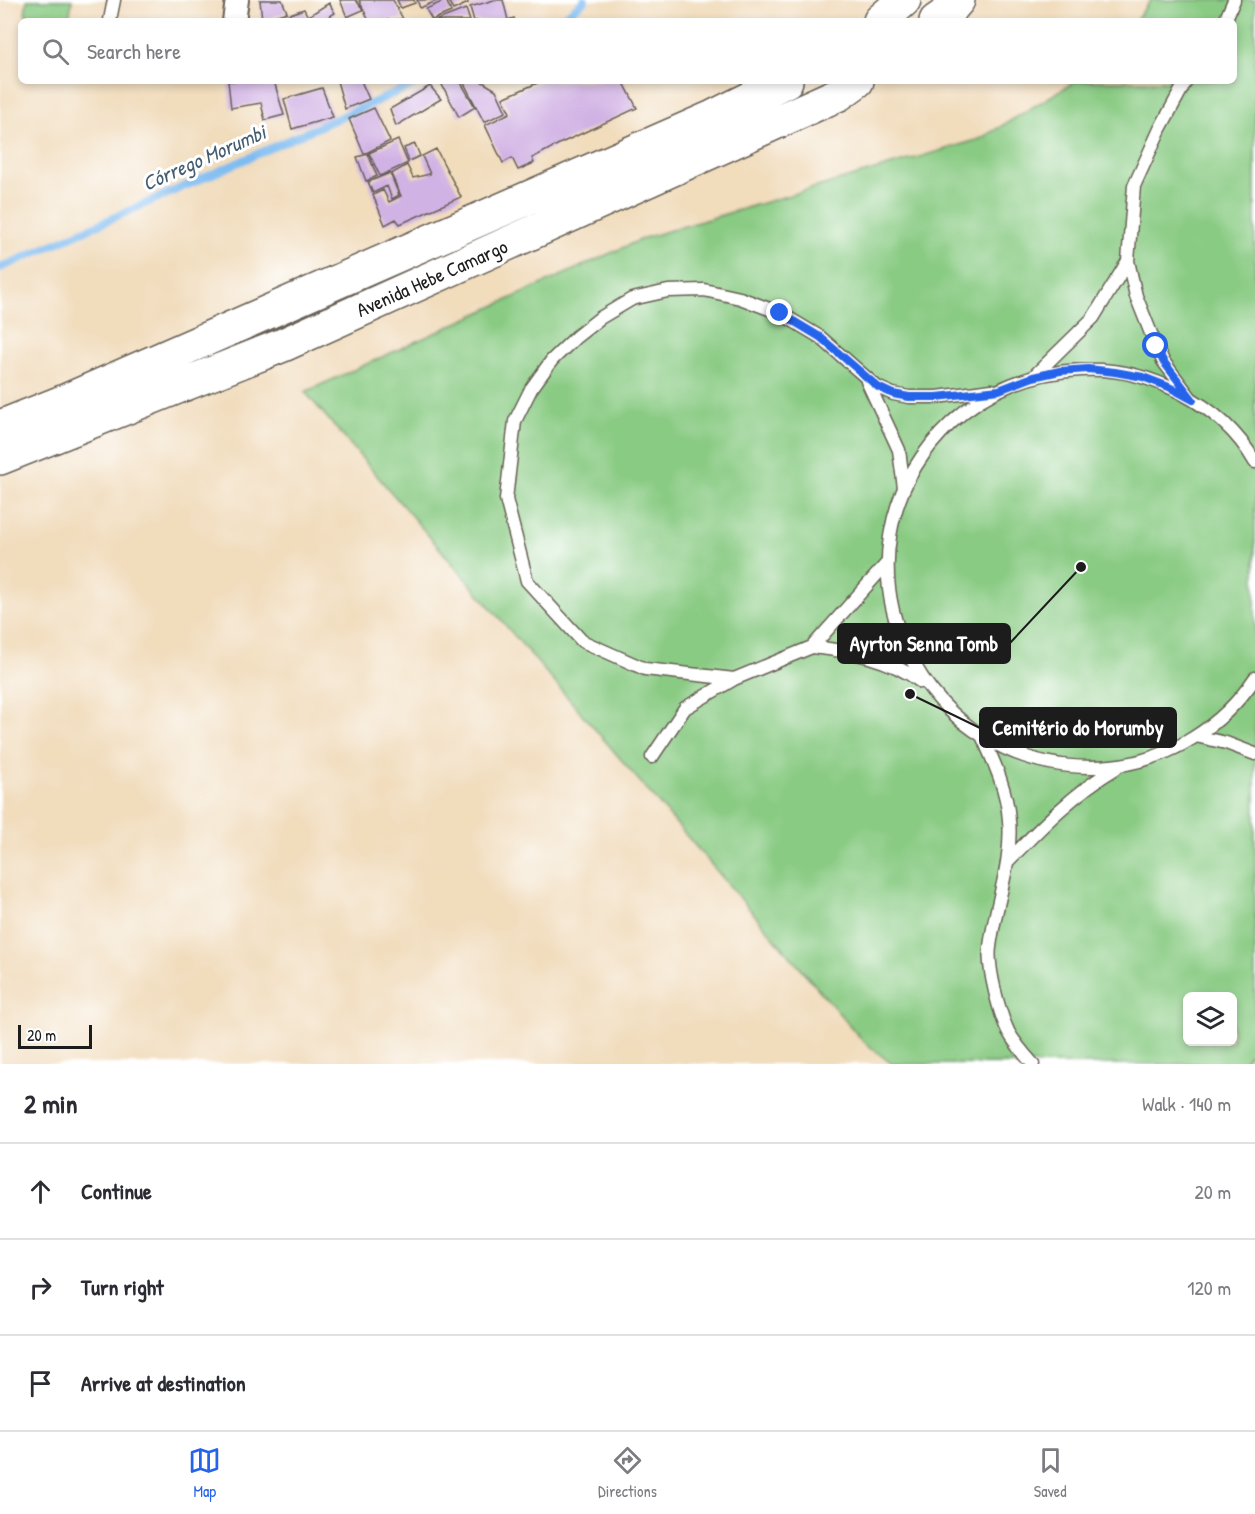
<!DOCTYPE html>
<meta charset="utf-8">
<style>
:root{--surface:#fff;--page:#f2f2f3;--text:#2b2b33;--muted:#7c7c81;--line:#e1e1e2;--accent:#2563eb}
body{margin:0;font-family:"Patrick Hand",sans-serif;background:var(--page);color:var(--text)}
.controls{position:absolute;right:18px;bottom:18px;display:grid;overflow:hidden;border-radius:9px;box-shadow:0 3px 9px #0003}
.controls button{width:54px;height:54px;display:grid;place-items:center;padding:0;border:0;border-bottom:2px solid var(--line);background:var(--surface);color:var(--text);font:30px sans-serif}
.scale{position:absolute;left:18px;bottom:15px;width:74px;box-sizing:border-box;padding-left:6px;border:3px solid #1c1c1c;border-top:0;font-size:16px;line-height:21px;white-space:nowrap;color:#1c1c1c;-webkit-text-stroke:4px #fff;paint-order:stroke}
.stop{position:absolute;width:18px;height:18px;margin:-14px;border:4px solid #2563eb;border-radius:50%;background:#fff}
.stop.end{background:#2563eb;border-color:#fff;box-shadow:0 2px 6px #0008}
.list{margin:0;padding:0;list-style:none}
h2{display:flex;justify-content:space-between;align-items:center;height:78px;margin:0;padding:0 24px;font-size:26px}
h2 small{font-size:20px;font-weight:400;color:var(--muted)}
.list li{display:grid;grid-template-columns:39px 1fr auto;gap:18px;align-items:center;box-sizing:border-box;height:96px;padding:0 24px;border-top:2px solid var(--line)}
.list b{display:block;font-size:22px;white-space:nowrap}
.list em{font-size:20px;font-style:normal;color:var(--muted)}
.icon{flex:none;width:33px;height:33px;fill:none;stroke:currentColor;stroke-width:2;stroke-linecap:round;stroke-linejoin:round}
.map{position:relative;flex:none;width:1255px;height:1064px;overflow:hidden}
.search{position:absolute;background:var(--surface);box-shadow:0 3px 9px #0003;left:18px;right:18px;top:18px;height:66px;display:flex;align-items:center;gap:15px;box-sizing:border-box;padding:0 21px;border-radius:9px;color:var(--muted);font-size:22px}
.sheet{height:366px;background:var(--surface)}
nav{display:flex;justify-content:space-around;align-items:center;box-sizing:border-box;height:84px;border-top:2px solid var(--line);background:var(--surface);font-size:16px;color:var(--muted)}
nav a{display:grid;justify-items:center;gap:3px}
nav .on{color:var(--accent)}
.map>svg:first-child{display:block}
.green{fill:#89cb83;stroke:#527450;stroke-width:1.5;fill-rule:evenodd}
.lines{fill:none;stroke-linecap:round;stroke-linejoin:round}
.stream{stroke:#7dbbf1;stroke-width:8}
.building{fill:#d1b2e4}
.service-casing{stroke:#675f54;stroke-width:15}
.minor-casing{stroke:#675f54;stroke-width:26}
.primary-casing{stroke:#675f54;stroke-width:36}
.service{stroke:#fff;stroke-width:12}
.minor{stroke:#fff;stroke-width:22}
.primary{stroke:#fff;stroke-width:33}
.route{stroke:#2563eb;stroke-width:8}
.labels{text-anchor:middle;stroke-width:6;stroke-linejoin:round;paint-order:stroke}
.street-label{font-size:20px;fill:#1c1c1c;stroke:#fff}
.water-label{font-size:21px;font-style:italic;fill:#435c71;stroke:#fff}
.leader{fill:none;stroke:#1c1c1c;stroke-width:2}
.callout-dot{fill:#1c1c1c;stroke:#fff;stroke-width:2}
.callout{fill:#1c1c1c;stroke:#1c1c1c;stroke-width:2}
.callout-label{font-size:21px;text-anchor:middle;font-weight:bold;fill:#fff}
</style>
<div class="map">
<svg width="1255" height="1064" viewBox="0 0 1255 1064">
<rect width="100%" height="100%" fill="#fff"/>
<filter id="ink" filterUnits="userSpaceOnUse"><feTurbulence type="fractalNoise" baseFrequency=".0167" numOctaves="2"/><feDisplacementMap in="SourceGraphic" scale="12" xChannelSelector="R" yChannelSelector="G"/><feConvolveMatrix kernelMatrix="1 2 1 2 8 2 1 2 1" color-interpolation-filters="sRGB"/></filter>
<filter id="wash" filterUnits="userSpaceOnUse"><feTurbulence type="fractalNoise" baseFrequency=".008" numOctaves="4" result="noise"/><feDisplacementMap in="SourceGraphic" scale="24" xChannelSelector="R" yChannelSelector="G"/><feGaussianBlur stdDeviation="1.35" result="paint"/><feColorMatrix in="noise" values="0 0 0 0 0 0 0 0 0 0 0 0 0 0 0 0 0 1.4 0 .05"/><feComposite in="paint" operator="in"/></filter>
<g filter="url(#wash)">
<rect width="100%" height="100%" fill="#f1dcbc"/>
<!-- green -->
<path class="green" d="M27 0H72L69 20 25 14Z
M1151 0H1255V1048L1241 1064H892L863 1041 305 392 644 238 980 139 1076 81H1234V21H1135ZM1188 996H1232V1042H1188Z"/>
<g class="lines">
<!-- stream -->
<path class="stream" d="M559 21 585 0
M0 268 422 81"/>
</g>
<g id="blocks">
<!-- building -->
<path class="building" d="M260 0H282L287 12 262 20Z
M340 0H356L363 10 347 17Z
M359 0H393L403 19 369 21Z
M397 0H414L415 3 401 8Z
M417 0H439L420 8Z
M446 0 451 12 432 20 426 9Z
M448 0H467L468 3 453 10Z
M494 0H503L508 20 514 18 515 21H474L470 7Z
M329 3 335 13 322 21H313L310 15Z
M304 9 310 21H270Z
M466 9 470 21H435Z
M228 81H274L284 115 265 120 261 103 231 108Z
M337 81H361L369 99 345 109Z
M440 81H460L475 107 459 117Z
M463 81H481L496 90 506 112 484 122Z
M542 81H623L637 108 561 143 532 158 534 163 518 170 512 158 503 163 485 125 510 113 503 98Z
M430 86 441 99 396 126 390 109Z
M322 88 333 117 292 129 284 99Z
M374 108 390 141 364 154 349 119Z
M398 140 408 163 380 176 369 153Z
M415 144 420 156 409 161 404 148Z
M436 149 461 197 400 224 396 219 385 225 373 195 383 190 389 202 401 196 391 174 407 165 413 178 430 174 422 156Z
M368 154 377 176 366 181 357 157Z
M390 173 399 195 392 199 387 186 373 193 368 182Z"/>
</g>
</g>
<g filter="url(#ink)">
<use href="#blocks" fill-opacity="0" stroke="#675f54" stroke-width="1.5"/>
<g class="lines">
<defs>
<path id="service" d="M110 20 114 0
M1225 21 1234 0
M1186 81 1160 129 1134 186 1128 261 1136 296 1156 346 1163 361 1190 397
M1035 375 1093 318 1128 261
M867 381 899 450 904 488
M1255 462C1222 404 1148 366 1081 370 1033 372 987 389 951 423 811 556 921 783 1111 766 1169 761 1223 726 1255 678
M812 647C850 651 890 658 921 682
M734 679 645 669 582 641 527 581 506 499 515 421 531 389 552 360 576 337 600 318 632 299 668 291 704 290 740 298 780 313 820 337 877 387 893 394 909 397H937L992 390
M1196 736 1226 743 1255 754
M983 738C995 764 1007 791 1009 820 1013 863 995 905 990 947 987 967 999 1012 1008 1031 1014 1042 1024 1054 1033 1064
M652 757 685 708 734 679 812 647 888 562
M1007 862C1041 827 1074 793 1116 768"/>
<path id="minor" d="M234 21 237 0"/>
<path id="primary" d="M880 21 904 0
M936 21 946 14 958 0
M0 427 65 401 713 117 786 81
M0 458 283 345 839 94 857 81"/>
</defs>
<!-- service casing -->
<use href="#service" class="service-casing"/>
<!-- minor casing -->
<use href="#minor" class="minor-casing"/>
<!-- primary casing -->
<use href="#primary" class="primary-casing"/>
<!-- service -->
<use href="#service" class="service"/>
<!-- minor -->
<use href="#minor" class="minor"/>
<!-- primary -->
<use href="#primary" class="primary"/>
</g>
</g>
<g class="lines" filter="url(#ink)">
<!-- route -->
<path class="route" d="M780 313 820 337 878 387 893 394 909 397H937L999 390 1033 377 1060 371 1088 369 1115 372 1143 377 1169 387 1193 400 1163 361 1156 346"/>
</g>
<g class="labels">
<!-- street labels -->
<g class="street-label">
<text transform="translate(432 278) rotate(-24)" y="7">Avenida Hebe Camargo</text>
</g>
<!-- water labels -->
<g class="water-label">
<text transform="translate(204 158) rotate(-24)" y="7">Córrego Morumbi</text>
</g>
</g>
<!-- callouts -->
<path class="leader" d="M1081 567L1010 643M910 694L980 728"/>
<g class="callout-dot">
<circle cx="1081" cy="567" r="6"/>
<circle cx="910" cy="694" r="6"/>
</g>
<g class="callout">
<rect x="838" y="624" width="172" height="39" rx="6"/>
<rect x="980" y="708" width="196" height="39" rx="6"/>
</g>
<g class="callout-label">
<text x="924" y="651">Ayrton Senna Tomb</text>
<text x="1078" y="735">Cemitério do Morumby</text>
</g>
</svg>
<div class="controls">
<button><svg class="icon" aria-label="layers" viewBox="0 0 24 24"><path d="M12 4l9 5-9 5-9-5zM3 14l9 5 9-5"/></svg></button>
</div>
<div class="scale">20 m</div>
<div class="stop" style="left:1156px;top:346px"></div>
<div class="stop end" style="left:780px;top:313px"></div>
<div class="search"><svg class="icon" aria-label="search" viewBox="0 0 24 24"><circle cx="10" cy="10" r="6"/><path d="M15 15l6 6"/></svg>Search here</div>
</div>
<section class="sheet">
<h2>2 min<small>Walk · 140 m</small></h2>
<ul class="list">
<li><svg class="icon" aria-label="ahead" viewBox="0 0 24 24"><path d="M12 20V5M6 11l6-6 6 6"/></svg><div><b>Continue</b></div><em>20 m</em></li>
<li><svg class="icon" aria-label="right" viewBox="0 0 24 24"><path d="M7 20v-9h11M14 6l5 5-5 5"/></svg><div><b>Turn right</b></div><em>120 m</em></li>
<li><svg class="icon" aria-label="arrive" viewBox="0 0 24 24"><path d="M6 21V4h12l-3 4 3 4H6"/></svg><div><b>Arrive at destination</b></div></li>
</ul>
</section>
<nav>
<a class="on"><svg class="icon" aria-label="map" viewBox="0 0 24 24"><path d="M3 6l6-2 6 2 6-2v14l-6 2-6-2-6 2zM9 4v14M15 6v14"/></svg>Map</a>
<a><svg class="icon" aria-label="directions" viewBox="0 0 24 24"><path d="M12 3l9 9-9 9-9-9zM9 14v-3h6M13 9l2 2-2 2"/></svg>Directions</a>
<a><svg class="icon" aria-label="saved" viewBox="0 0 24 24"><path d="M7 4h10v16l-5-4-5 4z"/></svg>Saved</a>
</nav>
